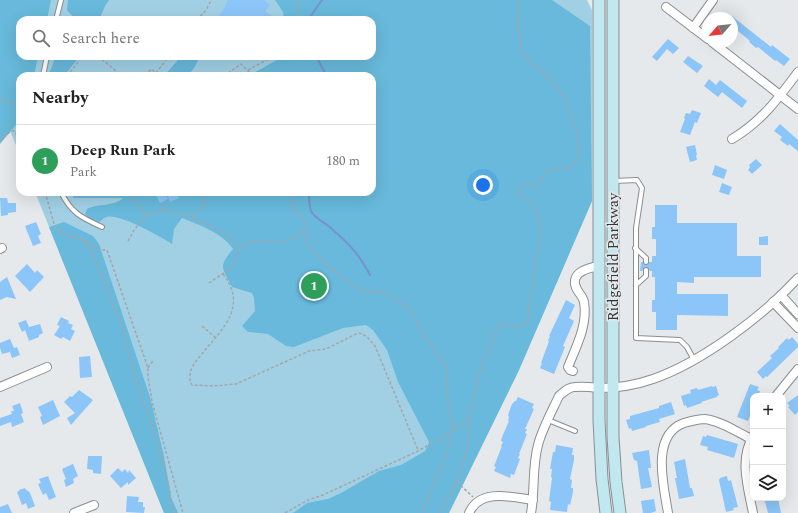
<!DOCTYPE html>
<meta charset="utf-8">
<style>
:root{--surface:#fff;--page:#f2f2f2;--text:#222;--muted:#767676;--line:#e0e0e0;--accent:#9e47b5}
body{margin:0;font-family:Spectral,serif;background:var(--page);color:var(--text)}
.controls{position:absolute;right:12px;bottom:12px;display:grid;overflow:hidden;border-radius:8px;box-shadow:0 4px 16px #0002}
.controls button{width:36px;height:36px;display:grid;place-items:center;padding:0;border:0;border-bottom:1px solid var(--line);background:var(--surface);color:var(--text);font:20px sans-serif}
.compass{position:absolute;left:702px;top:12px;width:36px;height:36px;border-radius:50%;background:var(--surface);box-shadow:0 4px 16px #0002;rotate:242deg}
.you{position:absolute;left:483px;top:185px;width:14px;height:14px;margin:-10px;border:3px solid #fff;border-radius:50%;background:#1a73e8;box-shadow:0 0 0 6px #1a73e833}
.badge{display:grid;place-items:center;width:26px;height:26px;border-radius:50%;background:var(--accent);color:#fff;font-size:13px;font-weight:700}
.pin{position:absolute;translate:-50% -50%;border:2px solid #fff;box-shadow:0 1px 4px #0006}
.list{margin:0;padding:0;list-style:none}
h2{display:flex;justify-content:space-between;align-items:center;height:52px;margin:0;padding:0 16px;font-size:17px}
h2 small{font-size:13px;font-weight:400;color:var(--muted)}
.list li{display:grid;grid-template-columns:26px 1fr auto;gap:12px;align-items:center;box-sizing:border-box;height:72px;padding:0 16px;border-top:1px solid var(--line)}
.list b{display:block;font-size:15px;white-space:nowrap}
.list p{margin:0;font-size:13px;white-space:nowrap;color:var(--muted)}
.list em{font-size:13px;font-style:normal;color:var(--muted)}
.icon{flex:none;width:22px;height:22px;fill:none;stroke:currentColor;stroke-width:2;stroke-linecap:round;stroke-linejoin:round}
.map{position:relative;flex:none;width:798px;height:513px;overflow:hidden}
.search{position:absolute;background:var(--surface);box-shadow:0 4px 16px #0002;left:16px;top:16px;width:360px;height:44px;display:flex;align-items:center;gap:10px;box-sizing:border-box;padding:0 14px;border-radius:12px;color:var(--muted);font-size:15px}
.panel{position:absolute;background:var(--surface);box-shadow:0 4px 16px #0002;left:16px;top:72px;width:360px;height:124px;border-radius:12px}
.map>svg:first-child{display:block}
.green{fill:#a1d0e5;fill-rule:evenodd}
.forest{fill:#68b9db}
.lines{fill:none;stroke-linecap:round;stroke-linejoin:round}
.stream{stroke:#7793cd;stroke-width:2}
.building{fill:#8cc5f8}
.lane-casing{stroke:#8b8e8f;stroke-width:6}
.street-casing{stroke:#8b8e8f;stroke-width:10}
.secondary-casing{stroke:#8b8e8f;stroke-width:13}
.path{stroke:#a4a6a7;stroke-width:1.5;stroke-dasharray:3 2;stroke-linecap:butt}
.lane{stroke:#fff;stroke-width:4}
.street{stroke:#fff;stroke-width:8}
.secondary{stroke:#c1e8ee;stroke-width:11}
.labels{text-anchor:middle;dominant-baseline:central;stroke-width:3;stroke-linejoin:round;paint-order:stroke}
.street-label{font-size:15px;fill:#343535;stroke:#e6e9eb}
</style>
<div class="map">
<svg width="798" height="513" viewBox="0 0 798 513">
<rect width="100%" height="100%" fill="#e6e9eb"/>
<path class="green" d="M0,0H587L592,10V201L519,370L449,513H164L35,192H372V76H20V155L7,123ZM20,20H372V56H20Z"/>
<g class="forest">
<polygon points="0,0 51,0 47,20 20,20 20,56 38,56 34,76 20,76 20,120 0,144"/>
<polygon points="68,0 109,0 105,6 99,20 76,20 67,10"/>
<path d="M275,0H552L590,26L592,201L519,370L449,513H293L307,503L328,499L341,493L379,471L401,465L425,451L429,443L428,440L398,382L387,350L373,330L366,325L343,328L294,347L286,346L268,334L248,332L242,326L255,311L254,298L252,293L232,287C222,267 218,267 233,249C221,232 201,226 182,218L174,229L172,244C161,237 119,213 107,217C105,217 102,220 99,222L89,218L85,214L87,209C98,203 114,207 123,198H74L70,192H372V76H248L284,56H372V20H284L283,12Z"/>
<polygon points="55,56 80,56 64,76 48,76 53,64"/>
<path d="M179,56H200C190,79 187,76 164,76L177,61Z"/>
<polygon points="64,222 93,236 99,244 150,397 164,456 171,497 178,513 164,513 49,227"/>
</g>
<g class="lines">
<g class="stream">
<polyline points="308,20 322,0"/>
<polyline points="316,56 325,73 326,76"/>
<path d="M309,192C309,198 309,206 311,211C315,219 326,223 332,229C349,244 360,255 370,275"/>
</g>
</g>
<g class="building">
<polygon points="228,0 264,0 270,5 265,11 278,20 218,20 219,18 218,18 222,11 223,11"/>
<polygon points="732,16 771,47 772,45 790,59 784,66 776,60 775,61 758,47 756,48 749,42 750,41 732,26"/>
<polygon points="668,39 679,48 673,54 667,49 657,61 652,57"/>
<polygon points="688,56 703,66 697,73 683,62"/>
<polygon points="709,79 716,85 720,80 747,101 742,108 722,92 718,97 704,86"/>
<polygon points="692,110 701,113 697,123 695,122 690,135 680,132 685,119 684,118 686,113 690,114"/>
<polygon points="780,124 798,140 798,151 789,144 788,146 780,140 782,137 774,131"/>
<polygon points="695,145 697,155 696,155 697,160 690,162 686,147"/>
<polygon points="756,159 762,165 752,174 748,170 750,167 749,165"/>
<polygon points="715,165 727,170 724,179 712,175"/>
<polygon points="722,183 732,187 729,195 719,192"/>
<polygon points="161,192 165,192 168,199 160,203 156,195"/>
<polygon points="171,192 176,192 179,198 170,202 167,194"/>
<polygon points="0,198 7,198 8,203 16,203 16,212 8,213 8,215 1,216"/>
<polygon points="655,205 677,205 677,223 737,223 737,256 761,256 761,277 694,277 694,283 677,282 677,294 728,294 728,316 677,315 677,330 656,330 656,312 652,312 652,300 655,300 655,277 652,277 652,271 650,271 647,267 645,267 642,271 640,271 641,262 643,262 645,265 647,265 649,262 652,262 652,256 656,256 656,239 652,239 652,227 655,227"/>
<polygon points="36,222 41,234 38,236 41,243 33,246 25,226"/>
<polygon points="768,236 768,245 759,245 759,237"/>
<polygon points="27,264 35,273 37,270 44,277 30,292 15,276"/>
<polygon points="7,277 16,299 7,297 0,300 0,282"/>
<polygon points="566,300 575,305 569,318 574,321 563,346 565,347 554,374 540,368 542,363 541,363 549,341 548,341 550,336 549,336"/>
<polygon points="61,317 69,321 68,323 73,325 71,329 75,331 70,341 63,337 61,339 54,335 60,326 57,325"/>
<polygon points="26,320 29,327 40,324 43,333 39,335 39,337 29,341 25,330 22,332 18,323"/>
<polygon points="792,337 798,344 798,347 767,377 766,376 763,379 757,372 772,358 770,356 779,348 778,347 787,338 789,340"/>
<polygon points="10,339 14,348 17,347 20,355 12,358 10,352 2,354 0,348 0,343"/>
<polygon points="90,356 92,377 80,378 79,357"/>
<polygon points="750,384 759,387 757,390 760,391 758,396 753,396 753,407 748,421 737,417"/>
<polygon points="712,386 712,387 716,386 719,395 717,396 717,397 701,402 702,403 687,408 686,405 684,406 681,396 691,393 690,390 697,388 698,390"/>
<polygon points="79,390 93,400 71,425 67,418 75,413 64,402 70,396 72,397"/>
<polygon points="798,395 798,412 795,415 788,407 790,406 787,403"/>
<polygon points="518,397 534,404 532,408 534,409 525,429 527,429 525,433 527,434 519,454 520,454 518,458 520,459 514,475 511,474 510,478 494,471 496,467 494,466 502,446 501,446 503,442 501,441 502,437 509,421 508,421 509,417 508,416 509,412 512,404 515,401 516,401"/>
<polygon points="53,400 60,416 43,425 40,417 42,416 38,407"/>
<polygon points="671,402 675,414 659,419 660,422 646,426 646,427 632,431 631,428 629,429 626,420 630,419 630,416 659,408 659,406"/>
<polygon points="20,403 23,413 21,414 24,422 12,427 11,422 0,426 0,418 12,414 11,411 14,411 12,406"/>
<polygon points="707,435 738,444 734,458 707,450 708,447 700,445 703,436 706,437"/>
<polygon points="556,445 573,448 572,455 574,455 574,460 570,479 572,480 571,488 573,488 573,492 570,505 568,504 567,512 550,510 551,502 549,501 552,478 551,477 552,469 550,469 553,452 555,452"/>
<polygon points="649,450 651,468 648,468 652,487 641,489 637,461 634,460 632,453"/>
<polygon points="88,456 102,456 101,474 93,473 93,470 87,469"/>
<polygon points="685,459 690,488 692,488 694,496 679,499 675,478 677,478 674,462"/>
<polygon points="73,464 78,476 73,479 74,483 66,487 64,480 66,479 62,469"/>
<polygon points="118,468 122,472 125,469 128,473 129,470 136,478 128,485 128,482 121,488 110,476"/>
<polygon points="48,476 56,497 49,500 46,493 43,495 38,484 41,483 39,479"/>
<polygon points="727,476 728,481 731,480 738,507 733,508 734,510 726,512 719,480 720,478"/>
<polygon points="25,488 26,490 27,490 30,493 35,506 28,509 26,503 22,505 17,492 19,491 19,490"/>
<polygon points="127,496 139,497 138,502 143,502 143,507 145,507 144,513 126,512"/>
<polygon points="764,498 778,498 781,513 768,513"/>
<polygon points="654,499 656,511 651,513 643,513 641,501"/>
<polygon points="8,504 12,513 0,513 0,507"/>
</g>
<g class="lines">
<defs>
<g id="lane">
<polyline points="56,20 61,0"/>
<polyline points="43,76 47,56"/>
<polyline points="614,181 637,180 642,188 636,228 636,338 680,340 687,347 694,360"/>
<path d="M61,192C71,213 82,218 102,227"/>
<polyline points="635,248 646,258 646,262"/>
<polyline points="636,285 646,276 646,270"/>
<polyline points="548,420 575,431"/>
</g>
<g id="street">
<polyline points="666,7 708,39"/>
<polyline points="693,28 713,0"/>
<polyline points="712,42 798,109"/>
<path d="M732,139C761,122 778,99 798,72"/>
<polyline points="0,249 2,248"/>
<polyline points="781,295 798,314"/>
<polyline points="773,302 798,328"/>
<path d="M573,371L570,370L568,367C576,347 588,325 584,302C583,295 573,289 575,280C577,270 591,268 600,265"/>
<polyline points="0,387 47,367"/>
<polyline points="776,396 798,369"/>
<path d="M753,436C739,460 748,487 753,513"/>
<polyline points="74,513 94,505"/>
<path d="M469,513C480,488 512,497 533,500"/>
<path d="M531,513C535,491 532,467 538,445C542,429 552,411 559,396C564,392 568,387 575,387C582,386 591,387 599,388C617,388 636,385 653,379C702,362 763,316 798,278"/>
<path d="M668,513C664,487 650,435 684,423C691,421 698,419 705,419C721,421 737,432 751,439"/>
</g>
<g id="secondary">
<polyline points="599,0 599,420 602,479 606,513"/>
<polyline points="613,0 613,437 616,482 620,513"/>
</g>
</defs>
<use href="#lane" class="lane-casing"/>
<use href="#street" class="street-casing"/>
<use href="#secondary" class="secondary-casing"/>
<g class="path">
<polyline points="296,0 299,6 296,20"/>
<path d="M191,20C204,15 205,13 211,0"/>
<polyline points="98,56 122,76"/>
<polyline points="248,70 274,56"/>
<polyline points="67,76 83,56"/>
<polyline points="146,76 151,69 156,73 169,56"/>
<polyline points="224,76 241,64 253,76"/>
<polyline points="0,100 20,105"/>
<polyline points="0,140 11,131 14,131 20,140"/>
<path d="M45,192L55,227L62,234L83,240L101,250H107L148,368C147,379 151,391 152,402L183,513"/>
<polyline points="129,192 146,216 162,210 186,215 225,233 239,247"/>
<polyline points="164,210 165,203"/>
<polyline points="192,218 199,211 205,203 201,192"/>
<polyline points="84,241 89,247 96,262 123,328 133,371 154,432 163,462 170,491 171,506 174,513"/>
<polyline points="128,241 134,230 146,216"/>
<path d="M223,274C247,305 225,327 204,351C201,356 195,361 193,366C190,370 190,376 190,381L192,385L213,386L236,384L309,351L326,349L358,333C366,334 370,340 375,346L418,450"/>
<path d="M209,283L234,266L239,247C243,245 247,243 251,242C259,240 267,242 275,242C283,242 307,236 305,225C304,219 299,215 295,210C292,204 291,198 290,192"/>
<polyline points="202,326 216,338"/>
<polyline points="148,368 153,361"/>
<polyline points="457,482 473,497"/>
<polyline points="285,513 308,500 323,495 418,451 448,434 452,431 453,426 448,401 446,365 426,338 409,308 390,295 380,291 370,293 365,292 345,280 309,248 305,230"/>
<polyline points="422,513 447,452 452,431 468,420"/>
<path d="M440,513L453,489L465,458L469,441V413L474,397L479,373L495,334L501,323C515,324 515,333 528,321L529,303L532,296L535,261L539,246L540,235L537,211L531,202L516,192L523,185L535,186L543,179L545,171L550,169L569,168L576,161L579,150L578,135L565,97L546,74L532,65L522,51L519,35L518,14L520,0"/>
</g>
<use href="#lane" class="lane"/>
<use href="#street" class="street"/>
<use href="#secondary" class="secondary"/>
</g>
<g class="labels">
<g class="street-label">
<text transform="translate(613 257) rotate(-90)">Ridgefield Parkway</text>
</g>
</g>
</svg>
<div class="controls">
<button>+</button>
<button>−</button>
<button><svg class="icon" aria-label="layers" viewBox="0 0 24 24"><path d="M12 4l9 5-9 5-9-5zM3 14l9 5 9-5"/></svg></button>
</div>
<svg class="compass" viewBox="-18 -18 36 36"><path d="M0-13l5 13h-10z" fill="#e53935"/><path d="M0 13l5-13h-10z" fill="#767676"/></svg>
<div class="you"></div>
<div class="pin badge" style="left:314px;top:286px;background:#2e9e5b">1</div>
<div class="search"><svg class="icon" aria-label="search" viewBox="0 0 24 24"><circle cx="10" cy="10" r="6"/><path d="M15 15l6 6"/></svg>Search here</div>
<section class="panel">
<h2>Nearby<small></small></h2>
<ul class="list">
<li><span class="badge" style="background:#2e9e5b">1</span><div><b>Deep Run Park</b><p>Park</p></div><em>180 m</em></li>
</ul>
</section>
</div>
